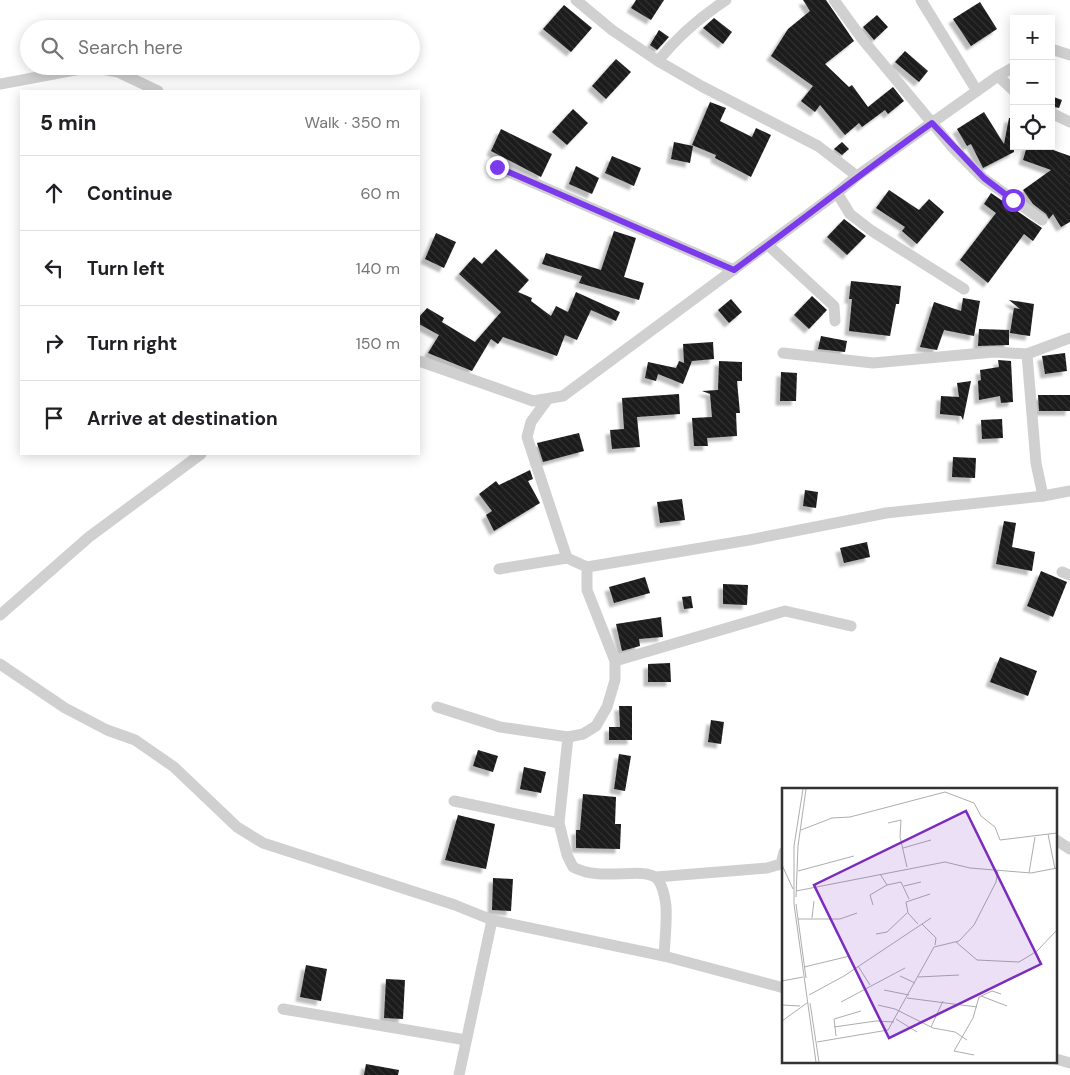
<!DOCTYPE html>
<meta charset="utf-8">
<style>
:root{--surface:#fff;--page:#f6f6f6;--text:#202124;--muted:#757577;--line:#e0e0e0}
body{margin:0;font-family:"DM Sans",sans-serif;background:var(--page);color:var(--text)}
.controls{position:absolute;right:15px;top:15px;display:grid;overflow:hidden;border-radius:0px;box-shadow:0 2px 12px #0003}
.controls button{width:45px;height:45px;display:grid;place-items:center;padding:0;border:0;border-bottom:1px solid var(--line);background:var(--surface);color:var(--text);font:25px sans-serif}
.stop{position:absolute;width:15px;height:15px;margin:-11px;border:4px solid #7c3aed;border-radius:50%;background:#fff}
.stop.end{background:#7c3aed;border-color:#fff;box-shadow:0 1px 5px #0008}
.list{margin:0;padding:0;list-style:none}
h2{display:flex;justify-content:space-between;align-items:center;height:65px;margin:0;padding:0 20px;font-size:21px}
h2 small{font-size:16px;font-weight:400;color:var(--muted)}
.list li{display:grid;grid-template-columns:32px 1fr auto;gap:15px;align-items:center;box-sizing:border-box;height:75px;padding:0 20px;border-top:1px solid var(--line)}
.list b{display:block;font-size:19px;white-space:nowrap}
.list em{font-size:16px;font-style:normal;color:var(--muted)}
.icon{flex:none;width:28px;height:28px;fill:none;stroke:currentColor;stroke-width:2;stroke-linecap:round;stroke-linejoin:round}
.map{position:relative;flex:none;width:1070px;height:1075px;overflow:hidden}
.search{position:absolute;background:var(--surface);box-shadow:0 2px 12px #0003;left:20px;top:20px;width:400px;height:55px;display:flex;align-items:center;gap:12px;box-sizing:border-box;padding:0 18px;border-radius:28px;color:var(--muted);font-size:19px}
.panel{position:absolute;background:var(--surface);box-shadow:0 2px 12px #0003;left:20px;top:90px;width:400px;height:365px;border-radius:0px}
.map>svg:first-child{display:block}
.building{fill:url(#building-back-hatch);filter:url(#shadow)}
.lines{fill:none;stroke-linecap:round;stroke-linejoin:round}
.minor{stroke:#d0d0d0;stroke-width:11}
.route{stroke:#7c3aed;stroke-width:6}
.inset-road{fill:none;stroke:#adadad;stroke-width:1}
.view{fill:#7b2cbf;fill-opacity:0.15;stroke:#7b2cbf;stroke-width:2.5}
.inset-edge{fill:none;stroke:#333;stroke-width:2.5}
</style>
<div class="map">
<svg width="1070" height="1075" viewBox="0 0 1070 1075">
<defs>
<pattern id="building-back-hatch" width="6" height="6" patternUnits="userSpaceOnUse" patternTransform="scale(1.25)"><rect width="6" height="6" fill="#1a1a1a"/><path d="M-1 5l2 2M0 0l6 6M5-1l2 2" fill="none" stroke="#333"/></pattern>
<filter id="shadow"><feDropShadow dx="-4.5" dy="4.5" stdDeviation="1" flood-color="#0004"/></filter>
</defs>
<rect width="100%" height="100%" fill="#fff"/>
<g class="building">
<polygon points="636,0 664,0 651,20 631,8"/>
<polygon points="803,0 826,0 854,41 825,64 849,87 852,85 868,107 893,87 904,101 888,114 885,110 862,127 859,123 845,135 820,105 815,112 801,101 813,86 771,56 788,29 810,11"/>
<polygon points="980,2 997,29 971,46 953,19"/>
<polygon points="564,5 592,28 571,52 543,29"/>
<polygon points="877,15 888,27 874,40 863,27"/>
<polygon points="714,18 732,32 723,44 703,28"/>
<polygon points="659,30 669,37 657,50 650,45"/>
<polygon points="905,51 928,71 919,82 895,62"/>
<polygon points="616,59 631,72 606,99 592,86"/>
<polygon points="1051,96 1062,100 1059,108 1051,106"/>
<polygon points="710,102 726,108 720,121 752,137 756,128 771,135 751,177 715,158 716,155 692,145"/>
<polygon points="573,109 588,123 567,145 552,132"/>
<polygon points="984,112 1004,144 1009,118 1014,118 1014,152 983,168 971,144 967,146 957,129"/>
<polygon points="501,129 552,154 541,177 491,151"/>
<polygon points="674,142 693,146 690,163 671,159"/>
<polygon points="842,142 849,149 842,155 834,149"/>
<polygon points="1027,146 1042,146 1070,156 1070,222 1061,227 1053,214 1049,219 1046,214 1033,204 1023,190 1051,170 1023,160"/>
<polygon points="612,156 641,168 634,186 605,173"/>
<polygon points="576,166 599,178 592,194 569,184"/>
<polygon points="889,190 919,210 929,199 944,212 917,244 902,231 905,227 876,208"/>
<polygon points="991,193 1042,228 1033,241 1024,234 988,283 960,260 996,213 984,204"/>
<polygon points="844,219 866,236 847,255 827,237"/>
<polygon points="614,231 636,238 624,277 644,283 639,300 579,283 582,276 542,264 546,253 601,270"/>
<polygon points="436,233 456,242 444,268 425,259"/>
<polygon points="496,249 529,280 518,292 532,298 531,301 551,316 556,306 568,312 576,292 620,312 616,321 591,310 577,340 565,335 557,356 503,337 498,344 491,339 472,371 428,353 439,335 419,324 419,317 427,308 444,318 442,322 475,342 501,312 459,274 474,257 482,264"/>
<polygon points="851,281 901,286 899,304 896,304 890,336 849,331 852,299 849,299"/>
<polygon points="812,296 827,310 809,329 794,315"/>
<polygon points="963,298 980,301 974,336 944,330 937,350 920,347 934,302 961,311"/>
<polygon points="731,299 742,312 729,323 718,310"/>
<polygon points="1009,300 1034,304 1030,336 1010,333 1014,308 1020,309"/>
<polygon points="979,329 1009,330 1009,345 978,346"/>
<polygon points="821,336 847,341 845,352 818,349"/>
<polygon points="713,342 714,359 692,361 683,384 658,374 656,381 645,378 648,362 676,368 679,361 684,363 683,344"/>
<polygon points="1065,353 1067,371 1045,374 1042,356"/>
<polygon points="998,360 1011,361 1013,402 1001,403 1000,396 979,400 978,381 981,380 980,370 999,367"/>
<polygon points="719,361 742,362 742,381 737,381 740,413 736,413 737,436 707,438 708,446 694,446 692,418 712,417 710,394 702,391 718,390"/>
<polygon points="781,372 797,373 796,401 780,401"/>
<polygon points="971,381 963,420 961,416 940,414 941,396 959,397 957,383"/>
<polygon points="679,394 680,414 637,417 640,447 612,449 610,430 624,429 622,398"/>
<polygon points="1038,395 1070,395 1070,411 1039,411"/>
<polygon points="1002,419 1003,438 982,439 981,420"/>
<polygon points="579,433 584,451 543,462 537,443"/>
<polygon points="953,457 976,458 975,478 952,477"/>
<polygon points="530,470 533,479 528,481 540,503 494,531 486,515 492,511 479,494 496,481 499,485"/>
<polygon points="805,490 818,492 816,508 803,506"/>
<polygon points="682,499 685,520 660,523 657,502"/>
<polygon points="1004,521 1016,523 1012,547 1035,552 1032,571 996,564"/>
<polygon points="867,542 870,557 844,563 840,548"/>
<polygon points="1041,571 1067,582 1053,617 1027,606"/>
<polygon points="645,577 650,593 614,603 609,587"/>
<polygon points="723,584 748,585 747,605 723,604"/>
<polygon points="691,596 693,608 684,609 682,597"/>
<polygon points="661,617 663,637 639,639 640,646 622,651 616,624"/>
<polygon points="1000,657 1037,671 1028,696 990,682"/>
<polygon points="670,663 671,682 648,682 648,664"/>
<polygon points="619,706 632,706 632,740 609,740 609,727 620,727"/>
<polygon points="711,720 724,722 721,744 708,742"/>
<polygon points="478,750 498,756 493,772 473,766"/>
<polygon points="619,754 631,756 625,791 614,789"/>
<polygon points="524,767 546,772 541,793 520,789"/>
<polygon points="583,794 616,797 615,824 621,824 620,849 576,848 576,830 580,830"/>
<polygon points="458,815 495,824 486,869 445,860"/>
<polygon points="493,878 513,879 511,911 492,910"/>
<polygon points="306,965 327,969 321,1001 300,997"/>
<polygon points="386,979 405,980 403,1019 384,1018"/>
<polygon points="366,1064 399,1070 398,1075 364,1075"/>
</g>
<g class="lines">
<g class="minor">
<polyline points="576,0 612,30 658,61 703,87 818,146 857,176"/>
<polyline points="834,0 863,40 953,148 983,178 1042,220"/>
<polyline points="921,0 977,91"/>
<polyline points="1051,49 1070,55"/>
<path d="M658,61C678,36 699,18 726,0"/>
<polyline points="998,76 1014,91"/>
<polyline points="0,84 91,67 118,72 158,91"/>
<polyline points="1051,113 1070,122"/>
<polyline points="497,167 734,270"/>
<polyline points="837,193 850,214 872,231 964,289"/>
<polyline points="768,245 834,306 835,321"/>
<polyline points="783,353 873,363 994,352 1027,354 1070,338"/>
<polyline points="1027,354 1036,463 1043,496"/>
<polyline points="419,361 533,401 563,396 837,193 857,176 998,76 1014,67"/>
<polyline points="547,400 531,422 527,437 567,558"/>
<polyline points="499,569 567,558 587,567 749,540 886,513 1043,496 1070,491"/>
<polyline points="1062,572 1070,575"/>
<polyline points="0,615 89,537 201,454"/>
<polyline points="615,661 785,611 851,626"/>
<polyline points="0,664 65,708 107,730 135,740 174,767 237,827 263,843 455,905 492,920 664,956 784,988"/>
<polyline points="437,707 500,727 568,737 583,734 596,726 607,707 615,680 615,661 587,590 587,567"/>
<path d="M568,737L559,823L567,855L573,867C600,882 640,867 655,877C662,882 665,898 666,906C667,922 665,939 664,956"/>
<polyline points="454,801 559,823"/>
<polyline points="1056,840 1070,849"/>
<polyline points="656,877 767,868 781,864 784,852"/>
<polyline points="283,1009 466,1040"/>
<polyline points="1056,1059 1070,1063"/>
<polyline points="459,1075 492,920"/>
</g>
</g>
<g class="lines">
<path class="route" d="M497,167L734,270C801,221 865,170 932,123L984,178L1013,200"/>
</g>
<g transform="translate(782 788)">
<rect width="275" height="275" fill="#fff"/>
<path class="inset-road" d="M21,1L12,58V116L34,274M106,35L119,32L118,49L125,79M19,42L50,30L68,29L163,4L192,15L199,28L213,39L218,52L275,45M266,46L273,81M121,60L149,52M0,77L11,101M16,83L72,68M247,85L253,49M98,86L105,97L119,94L127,111M122,98L139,94M14,103L163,74L188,80L249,85L275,80M14,109L16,58L24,1M14,116L24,190M91,117L88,107L105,97M30,130L32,113M16,131H58L75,125M136,136L126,125L124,114L148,106M140,136L154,150L153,157M94,146L105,144L125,125M174,154L195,172L237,174L255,163L275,142M76,178L88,197M22,179L68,168M118,188L133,195M136,189L177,187M0,193L21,189M102,202L127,207M27,207L62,188L149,130M199,208L225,218M125,210L195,219M59,214L123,180M28,215L37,274M0,217L18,218M96,217L113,221L151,240L173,244L185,252M114,231L135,244M0,233L25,215M52,239L94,233L112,234M149,239L161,213M54,248L52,231L79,223M35,254L106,242L152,159L177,153L192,137L214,94L216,82M192,267L172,263L191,230L197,209L210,203L219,206"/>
<path class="view" d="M184,23L259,176L107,250L32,97Z"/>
<rect width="275" height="275" class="inset-edge"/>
</g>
</svg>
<div class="controls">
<button>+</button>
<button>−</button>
<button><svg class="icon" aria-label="locate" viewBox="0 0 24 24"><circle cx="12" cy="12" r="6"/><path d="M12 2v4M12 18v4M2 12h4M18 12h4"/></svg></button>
</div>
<div class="stop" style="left:1013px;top:200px"></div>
<div class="stop end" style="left:497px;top:167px"></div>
<div class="search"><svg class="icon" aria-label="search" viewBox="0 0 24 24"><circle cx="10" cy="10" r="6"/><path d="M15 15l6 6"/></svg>Search here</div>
<section class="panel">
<h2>5 min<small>Walk · 350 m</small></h2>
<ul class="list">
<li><svg class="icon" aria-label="ahead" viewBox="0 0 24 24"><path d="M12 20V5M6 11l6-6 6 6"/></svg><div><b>Continue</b></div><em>60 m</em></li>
<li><svg class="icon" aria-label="left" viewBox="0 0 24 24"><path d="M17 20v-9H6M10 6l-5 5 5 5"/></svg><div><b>Turn left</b></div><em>140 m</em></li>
<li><svg class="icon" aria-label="right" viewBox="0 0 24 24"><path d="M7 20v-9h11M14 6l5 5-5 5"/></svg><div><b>Turn right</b></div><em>150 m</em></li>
<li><svg class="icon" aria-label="arrive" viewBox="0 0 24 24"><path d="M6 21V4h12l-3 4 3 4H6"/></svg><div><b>Arrive at destination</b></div></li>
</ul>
</section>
</div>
